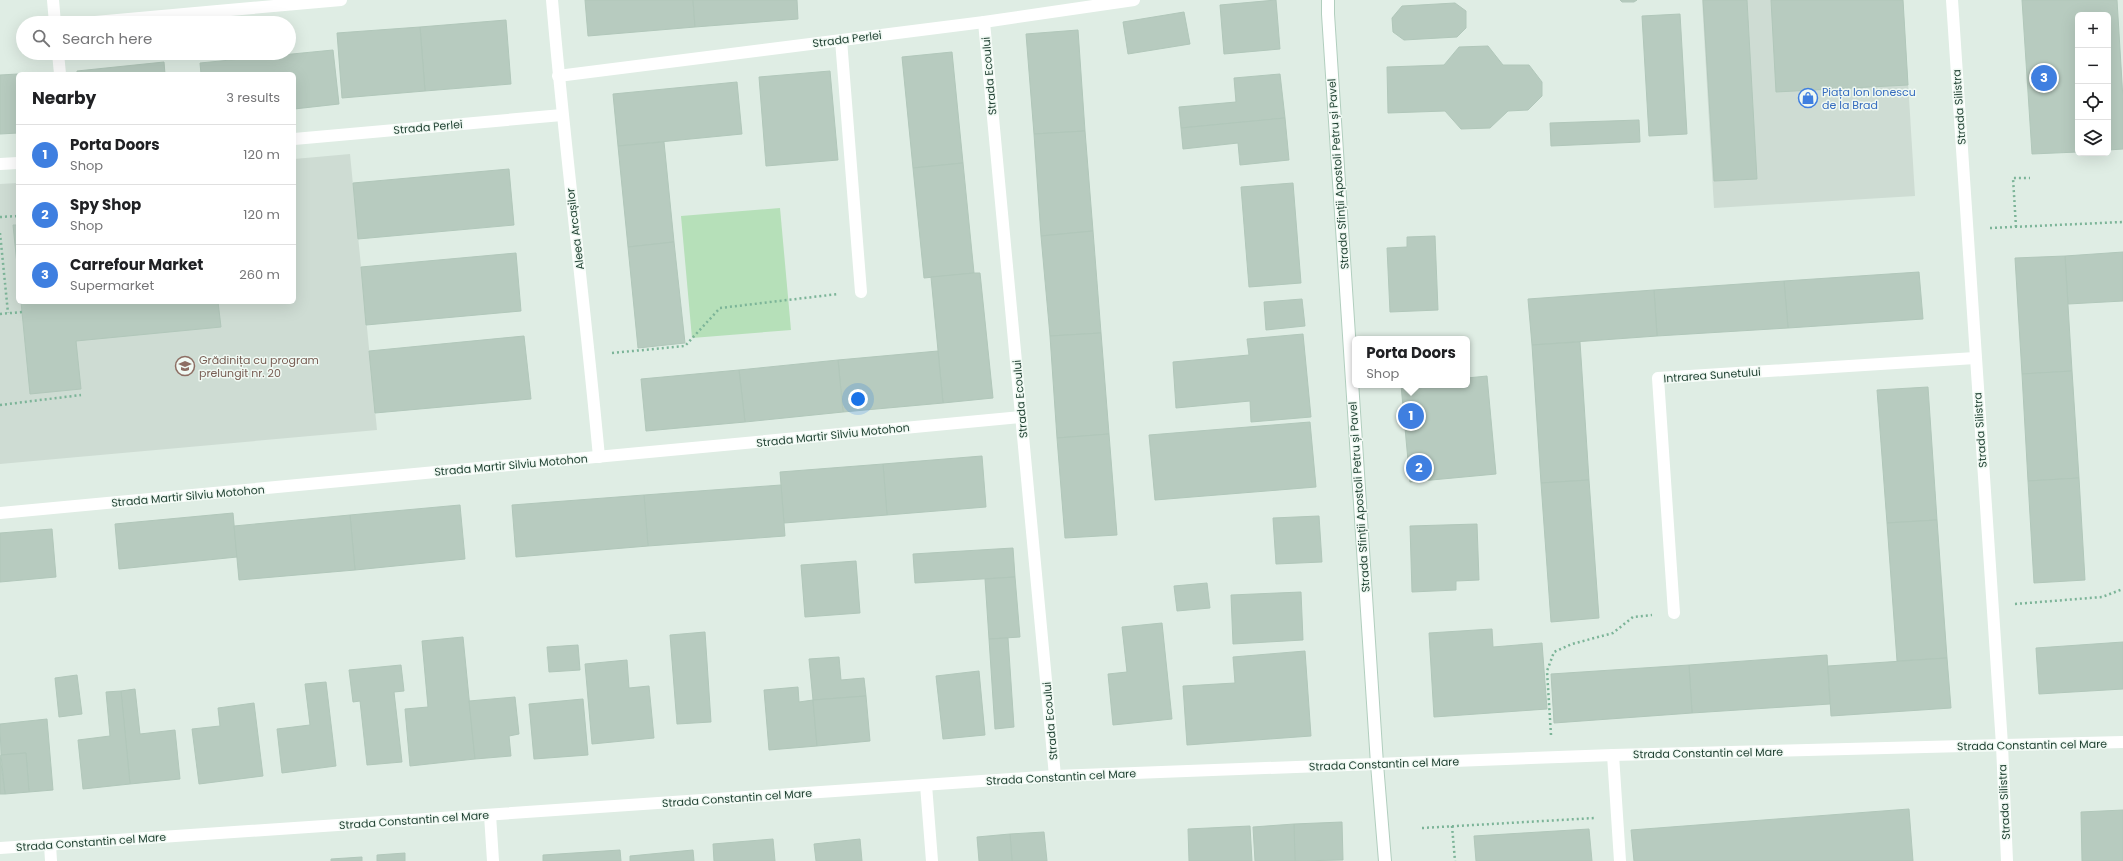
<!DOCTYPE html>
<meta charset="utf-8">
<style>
:root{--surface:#fff;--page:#f6f6f6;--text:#202124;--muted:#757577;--line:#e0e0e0;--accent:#2563eb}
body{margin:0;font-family:Poppins,sans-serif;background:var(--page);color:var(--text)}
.controls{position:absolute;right:12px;top:12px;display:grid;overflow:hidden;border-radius:6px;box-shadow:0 4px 16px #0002}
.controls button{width:36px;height:36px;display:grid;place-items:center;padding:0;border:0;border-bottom:1px solid var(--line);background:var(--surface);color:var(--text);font:20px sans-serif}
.you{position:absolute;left:858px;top:399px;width:14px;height:14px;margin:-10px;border:3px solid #fff;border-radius:50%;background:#1a73e8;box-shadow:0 0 0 6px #1a73e833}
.badge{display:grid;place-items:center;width:26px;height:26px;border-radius:50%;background:var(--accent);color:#fff;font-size:13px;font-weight:700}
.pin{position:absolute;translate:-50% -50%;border:2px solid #fff;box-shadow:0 1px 4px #0006}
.popup{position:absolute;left:1352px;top:336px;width:118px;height:52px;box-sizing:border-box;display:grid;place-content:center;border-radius:6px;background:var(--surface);filter:drop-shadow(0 1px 3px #0005);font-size:13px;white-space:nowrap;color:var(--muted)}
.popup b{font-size:15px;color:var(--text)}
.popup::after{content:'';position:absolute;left:50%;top:100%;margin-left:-8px;border:8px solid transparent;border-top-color:var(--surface)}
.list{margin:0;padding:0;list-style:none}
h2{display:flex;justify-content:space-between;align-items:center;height:52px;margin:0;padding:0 16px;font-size:17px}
h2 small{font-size:13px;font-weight:400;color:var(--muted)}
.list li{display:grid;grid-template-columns:26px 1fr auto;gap:12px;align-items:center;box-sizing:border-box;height:60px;padding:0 16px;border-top:1px solid var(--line)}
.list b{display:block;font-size:15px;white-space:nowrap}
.list p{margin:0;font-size:13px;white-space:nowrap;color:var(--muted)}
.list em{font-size:13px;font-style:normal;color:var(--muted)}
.icon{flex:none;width:22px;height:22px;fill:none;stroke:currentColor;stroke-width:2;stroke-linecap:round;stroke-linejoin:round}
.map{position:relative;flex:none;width:2123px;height:861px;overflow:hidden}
.search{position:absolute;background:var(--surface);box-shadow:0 4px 16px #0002;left:16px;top:16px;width:280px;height:44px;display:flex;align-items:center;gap:10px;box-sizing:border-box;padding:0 14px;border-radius:22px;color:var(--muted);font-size:15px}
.panel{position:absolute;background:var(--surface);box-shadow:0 4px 16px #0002;left:16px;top:72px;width:280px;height:232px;border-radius:6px}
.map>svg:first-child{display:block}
.built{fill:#cedcd3}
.green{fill:#b6e0b9}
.building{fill:#b7cbbf;stroke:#b1c7ba}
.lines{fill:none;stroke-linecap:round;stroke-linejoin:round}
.secondary-casing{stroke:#b1cebe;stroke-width:14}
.path{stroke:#7cb498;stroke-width:2.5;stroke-dasharray:2 3;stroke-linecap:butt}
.lane{stroke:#fff;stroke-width:12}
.street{stroke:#fff;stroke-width:12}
.secondary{stroke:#fff;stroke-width:12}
.labels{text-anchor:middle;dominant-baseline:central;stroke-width:3;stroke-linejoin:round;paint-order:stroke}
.street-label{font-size:11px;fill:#1e3f30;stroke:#f0f9f3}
.shop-label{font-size:11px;fill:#366cbe;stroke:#f0f9f3;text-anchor:start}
.education-label{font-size:11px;fill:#785e54;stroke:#f0f9f3;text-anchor:start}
</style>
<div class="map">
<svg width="2123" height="861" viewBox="0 0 2123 861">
<rect width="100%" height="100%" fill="#dfede4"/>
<g class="built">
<polygon points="1702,0 1903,0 1915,196 1714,208"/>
<polygon points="350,154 377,430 0,464 0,184 18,183 18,302 294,302 294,159"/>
</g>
<polygon class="green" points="780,208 791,330 692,338 681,216"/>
<g class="building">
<polygon points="585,0 693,0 695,27 588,36"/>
<polygon points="693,0 797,0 798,19 695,27"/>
<polygon points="1276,0 1280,49 1224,54 1220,5"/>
<polygon points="1620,0 1637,0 1634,2 1622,2"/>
<polygon points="1703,0 1747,0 1757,179 1714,181"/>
<polygon points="1771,0 1903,0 1908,85 1776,92"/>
<polygon points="2022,0 2117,0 2123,99 2123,149 2108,150 2108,15 2078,15 2078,152 2032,154"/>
<polygon points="1455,3 1466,11 1466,28 1457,37 1404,40 1393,32 1392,18 1402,6"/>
<polygon points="1184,12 1190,44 1128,54 1123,22"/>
<polygon points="1680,14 1687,134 1649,136 1642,16"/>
<polygon points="506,20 511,84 425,91 420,27"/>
<polygon points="420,27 425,91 342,98 337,33"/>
<polygon points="1078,30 1085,131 1034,134 1026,34"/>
<polygon points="1488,46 1503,65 1529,65 1542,82 1542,96 1528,110 1508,111 1490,128 1461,129 1445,111 1388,113 1387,67 1444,65 1459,47"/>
<polygon points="333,50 339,104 294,109 294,74 201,74 200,63"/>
<polygon points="952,52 963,163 913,168 902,57"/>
<polygon points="164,62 165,74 77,74 77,71"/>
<polygon points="830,71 838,160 766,166 759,77"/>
<polygon points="43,73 44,74 20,74"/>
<polygon points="18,74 18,133 0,134 0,75"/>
<polygon points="1280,74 1285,118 1181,128 1179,107 1236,102 1234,78"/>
<polygon points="737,82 742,134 618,146 613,94"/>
<polygon points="1285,118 1289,160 1240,165 1238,143 1183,149 1181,128"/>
<polygon points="1639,120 1640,142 1551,146 1550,123"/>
<polygon points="1085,131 1093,231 1041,236 1034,134"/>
<polygon points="664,142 674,242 628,247 618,146"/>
<polygon points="963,163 974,273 924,278 913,168"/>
<polygon points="509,169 514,225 358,239 353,183"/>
<polygon points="1293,183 1301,283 1249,287 1241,187"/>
<polygon points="13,225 18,225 18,274"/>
<polygon points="1093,231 1101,333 1050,336 1041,236"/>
<polygon points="1435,236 1438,310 1390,312 1387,248 1407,247 1407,237"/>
<polygon points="674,242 685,343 638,348 628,247"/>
<polygon points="2123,252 2123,301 2068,304 2065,256"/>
<polygon points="516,253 521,311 366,325 361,267"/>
<polygon points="2065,256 2072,371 2022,374 2015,258"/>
<polygon points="1919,272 1923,319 1788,328 1784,281"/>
<polygon points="974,273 980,273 993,398 943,403 931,277"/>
<polygon points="1784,281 1788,328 1657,336 1654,290"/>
<polygon points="1654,290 1657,336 1532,345 1528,299"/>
<polygon points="1302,299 1305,326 1266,330 1264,302"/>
<polygon points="21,302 218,302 221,327 76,341 81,389 30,394"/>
<polygon points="1101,333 1109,434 1057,438 1050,336"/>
<polygon points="1303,334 1311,417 1251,422 1250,401 1176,408 1173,362 1249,355 1247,339"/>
<polygon points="524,336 531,399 375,413 369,351"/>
<polygon points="1580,342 1589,480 1541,483 1532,345"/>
<polygon points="938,351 943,403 843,412 838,360"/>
<polygon points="838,360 843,412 745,422 739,370"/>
<polygon points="739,370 745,422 646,431 641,379"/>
<polygon points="2072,371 2079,478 2028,481 2022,374"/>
<polygon points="1487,376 1496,474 1410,482 1401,385 1467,385 1467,378"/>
<polygon points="1928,387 1937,520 1887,523 1877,390"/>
<polygon points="1310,422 1316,487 1155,500 1149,435"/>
<polygon points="1109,434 1117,535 1065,538 1057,438"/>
<polygon points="982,456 986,507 887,515 883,464"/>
<polygon points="883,464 887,515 784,523 780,472"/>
<polygon points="2079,478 2085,580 2034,583 2028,481"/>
<polygon points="1589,480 1599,618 1551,622 1541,483"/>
<polygon points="781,485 785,536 648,546 644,495"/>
<polygon points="644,495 648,546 516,557 512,505"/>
<polygon points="460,505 465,559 355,570 350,515"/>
<polygon points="233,513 237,557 119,569 115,524"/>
<polygon points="350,515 355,570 239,580 234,526"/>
<polygon points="1319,516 1322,562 1276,564 1273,518"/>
<polygon points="1937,520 1947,658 1897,661 1887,523"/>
<polygon points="1477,524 1479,580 1456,581 1456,590 1412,592 1410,526"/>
<polygon points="52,529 56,577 0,582 0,533"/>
<polygon points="1013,548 1015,577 915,583 913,554"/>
<polygon points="856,561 860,613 805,617 801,565"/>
<polygon points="1015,577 1020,637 989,639 985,579"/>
<polygon points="1207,583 1210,608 1177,611 1174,586"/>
<polygon points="1301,592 1303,640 1233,644 1231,595"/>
<polygon points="1162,623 1172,719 1113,725 1108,674 1127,672 1122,627"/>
<polygon points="1492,629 1493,647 1542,643 1547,709 1434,717 1429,633"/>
<polygon points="705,632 711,722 677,724 670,635"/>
<polygon points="463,637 475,759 410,766 405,709 428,707 422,641"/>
<polygon points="1008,638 1014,727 995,729 989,639"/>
<polygon points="2123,642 2123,689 2039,694 2036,648"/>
<polygon points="578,645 580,670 549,672 547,647"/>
<polygon points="1305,651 1311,736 1187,745 1183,686 1235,683 1233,657"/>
<polygon points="1827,655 1830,704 1692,713 1689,665"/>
<polygon points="839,657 841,680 864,678 866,696 813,700 809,659"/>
<polygon points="1947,658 1951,708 1831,716 1828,666"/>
<polygon points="627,660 629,688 649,686 654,738 592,744 585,664"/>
<polygon points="401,665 404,691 394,692 402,762 367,765 360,701 353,702 349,670"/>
<polygon points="1689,665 1692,713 1554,723 1551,674"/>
<polygon points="979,671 985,735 943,739 936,676"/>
<polygon points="77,675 82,714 59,717 55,678"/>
<polygon points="326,682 336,766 282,773 277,729 310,725 305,684"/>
<polygon points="798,687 799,702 813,700 817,746 769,750 764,690"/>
<polygon points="135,689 140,734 175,730 180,779 130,784 121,691"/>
<polygon points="121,691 130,784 83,789 78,740 110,736 106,692"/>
<polygon points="866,696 870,741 817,746 813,700"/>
<polygon points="515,697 519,734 509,736 511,756 475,759 469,701"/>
<polygon points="583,699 588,755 534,759 529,704"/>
<polygon points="254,703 263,776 199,784 192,729 220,726 218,708"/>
<polygon points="47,719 53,790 29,792 26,753 1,755 0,724"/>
<polygon points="26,753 29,792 5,794 1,755"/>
<polygon points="0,755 5,794 0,794"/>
<polygon points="1909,809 1913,861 1634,861 1631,830"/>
<polygon points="2123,810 2123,861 2082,861 2081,812"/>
<polygon points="1342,822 1343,860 1295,861 1294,824"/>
<polygon points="1294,824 1295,861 1255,861 1253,827"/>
<polygon points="1250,826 1252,861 1189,861 1188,829"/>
<polygon points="1589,829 1592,861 1476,861 1474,836"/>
<polygon points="1044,832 1047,861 1012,861 1010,834"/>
<polygon points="1010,834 1012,861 979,861 977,837"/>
<polygon points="773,839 775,861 714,861 713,844"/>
<polygon points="860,839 862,861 816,861 814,844"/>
<polygon points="620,850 621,861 543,861 543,855"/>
<polygon points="693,850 694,861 630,861 630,856"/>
<polygon points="405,853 405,861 377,861 377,855"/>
<polygon points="362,857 362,861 331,861 331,859"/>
</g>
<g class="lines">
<defs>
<polyline id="secondary" points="1328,0 1328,14 1377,764 1385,861"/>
</defs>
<use href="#secondary" class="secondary-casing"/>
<g class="path">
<polyline points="0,217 18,216"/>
<polyline points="2016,227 2013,178 2030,178"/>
<polyline points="1990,228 2123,222"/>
<polyline points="0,233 8,313"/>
<polyline points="0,314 22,312"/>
<polyline points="612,353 685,346 720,308 838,294"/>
<polyline points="0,405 81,395"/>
<polyline points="2015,604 2102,597 2123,589"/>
<polyline points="1551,735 1547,671 1554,652 1572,644 1613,633 1633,617 1652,615"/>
<polyline points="1452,826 1455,861"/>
<polyline points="1422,828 1595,818"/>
</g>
<g class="lane">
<polyline points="53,0 55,23"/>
<polyline points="84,23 341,0"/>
<polyline points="841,40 861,292"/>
<polyline points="58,53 60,74"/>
<polyline points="1674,613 1658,378 1975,358"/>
<polyline points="1613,755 1620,861"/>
</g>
<g class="street">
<path d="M552,0C565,153 585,305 599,457"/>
<polyline points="1952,0 2002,745 2007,861"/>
<polyline points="984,22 1055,776"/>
<polyline points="558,76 984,22 1134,0"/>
<polyline points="294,139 562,115"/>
<polyline points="0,164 18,163"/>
<polyline points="0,513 1021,417"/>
<polyline points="926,785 932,861"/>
<polyline points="490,815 493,861"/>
<polyline points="50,845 51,861"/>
<polyline points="0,848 1055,776 1613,755 2123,742"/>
</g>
<use href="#secondary" class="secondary"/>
</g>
<defs>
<symbol id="shop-ring" viewBox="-11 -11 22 22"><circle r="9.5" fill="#f0f9f3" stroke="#3f7fe0" stroke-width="1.5"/><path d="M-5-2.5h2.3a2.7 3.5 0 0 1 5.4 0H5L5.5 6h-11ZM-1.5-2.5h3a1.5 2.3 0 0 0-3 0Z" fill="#3f7fe0"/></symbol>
<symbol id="school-ring" viewBox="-11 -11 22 22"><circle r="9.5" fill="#f0f9f3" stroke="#8d6e63" stroke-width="1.5"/><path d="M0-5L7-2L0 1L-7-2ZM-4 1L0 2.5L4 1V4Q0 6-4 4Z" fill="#8d6e63"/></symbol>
</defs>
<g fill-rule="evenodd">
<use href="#shop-ring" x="1797" y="87" width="22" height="22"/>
<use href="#school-ring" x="174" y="355" width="22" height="22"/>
</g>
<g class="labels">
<g class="street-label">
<text transform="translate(847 39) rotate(-7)">Strada Perlei</text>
<text transform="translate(989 76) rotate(-95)">Strada Ecoului</text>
<text transform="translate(1959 107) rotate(-94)">Strada Silistra</text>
<text transform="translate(428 127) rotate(-5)">Strada Perlei</text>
<text transform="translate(1338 174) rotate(-94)">Strada Sfinții Apostoli Petru și Pavel</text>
<text transform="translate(575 229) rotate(-97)">Aleea Arcașilor</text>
<text transform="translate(1712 375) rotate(-4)">Intrarea Sunetului</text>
<text transform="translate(1020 399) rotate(-95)">Strada Ecoului</text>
<text transform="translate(1980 430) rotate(-94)">Strada Silistra</text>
<text transform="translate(833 435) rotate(-6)">Strada Martir Silviu Motohon</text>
<text transform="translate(511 465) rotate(-5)">Strada Martir Silviu Motohon</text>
<text transform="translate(188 496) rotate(-5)">Strada Martir Silviu Motohon</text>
<text transform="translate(1359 497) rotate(-94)">Strada Sfinții Apostoli Petru și Pavel</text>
<text transform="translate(1050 721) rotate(-95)">Strada Ecoului</text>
<text transform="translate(2032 745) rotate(-1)">Strada Constantin cel Mare</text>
<text transform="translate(1708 753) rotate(-1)">Strada Constantin cel Mare</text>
<text transform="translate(1384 764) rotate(-2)">Strada Constantin cel Mare</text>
<text transform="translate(1061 777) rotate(-3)">Strada Constantin cel Mare</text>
<text transform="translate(737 798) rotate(-4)">Strada Constantin cel Mare</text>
<text transform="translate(2004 802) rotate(-93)">Strada Silistra</text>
<text transform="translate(414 820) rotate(-4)">Strada Constantin cel Mare</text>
<text transform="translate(91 842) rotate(-4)">Strada Constantin cel Mare</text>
</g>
<g class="shop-label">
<text x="1822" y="92">Piața Ion Ionescu<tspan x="1822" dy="13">de la Brad</tspan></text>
</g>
<g class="education-label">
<text x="199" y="360">Grădinița cu program<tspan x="199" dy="13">prelungit nr. 20</tspan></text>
</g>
</g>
</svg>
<div class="controls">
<button>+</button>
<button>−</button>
<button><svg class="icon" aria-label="locate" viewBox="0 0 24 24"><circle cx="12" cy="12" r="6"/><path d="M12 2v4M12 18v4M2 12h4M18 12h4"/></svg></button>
<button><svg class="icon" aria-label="layers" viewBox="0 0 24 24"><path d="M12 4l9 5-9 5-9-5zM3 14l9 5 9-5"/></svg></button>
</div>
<div class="you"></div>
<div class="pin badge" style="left:1411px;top:416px;background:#3f7fe0">1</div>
<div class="popup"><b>Porta Doors</b>Shop</div>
<div class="pin badge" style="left:1419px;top:468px;background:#3f7fe0">2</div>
<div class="pin badge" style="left:2044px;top:78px;background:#3f7fe0">3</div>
<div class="search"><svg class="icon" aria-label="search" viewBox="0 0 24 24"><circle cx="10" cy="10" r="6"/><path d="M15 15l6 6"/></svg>Search here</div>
<section class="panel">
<h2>Nearby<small>3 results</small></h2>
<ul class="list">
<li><span class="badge" style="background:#3f7fe0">1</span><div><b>Porta Doors</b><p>Shop</p></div><em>120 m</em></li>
<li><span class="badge" style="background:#3f7fe0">2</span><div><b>Spy Shop</b><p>Shop</p></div><em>120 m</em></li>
<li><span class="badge" style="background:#3f7fe0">3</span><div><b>Carrefour Market</b><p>Supermarket</p></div><em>260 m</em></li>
</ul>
</section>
</div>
